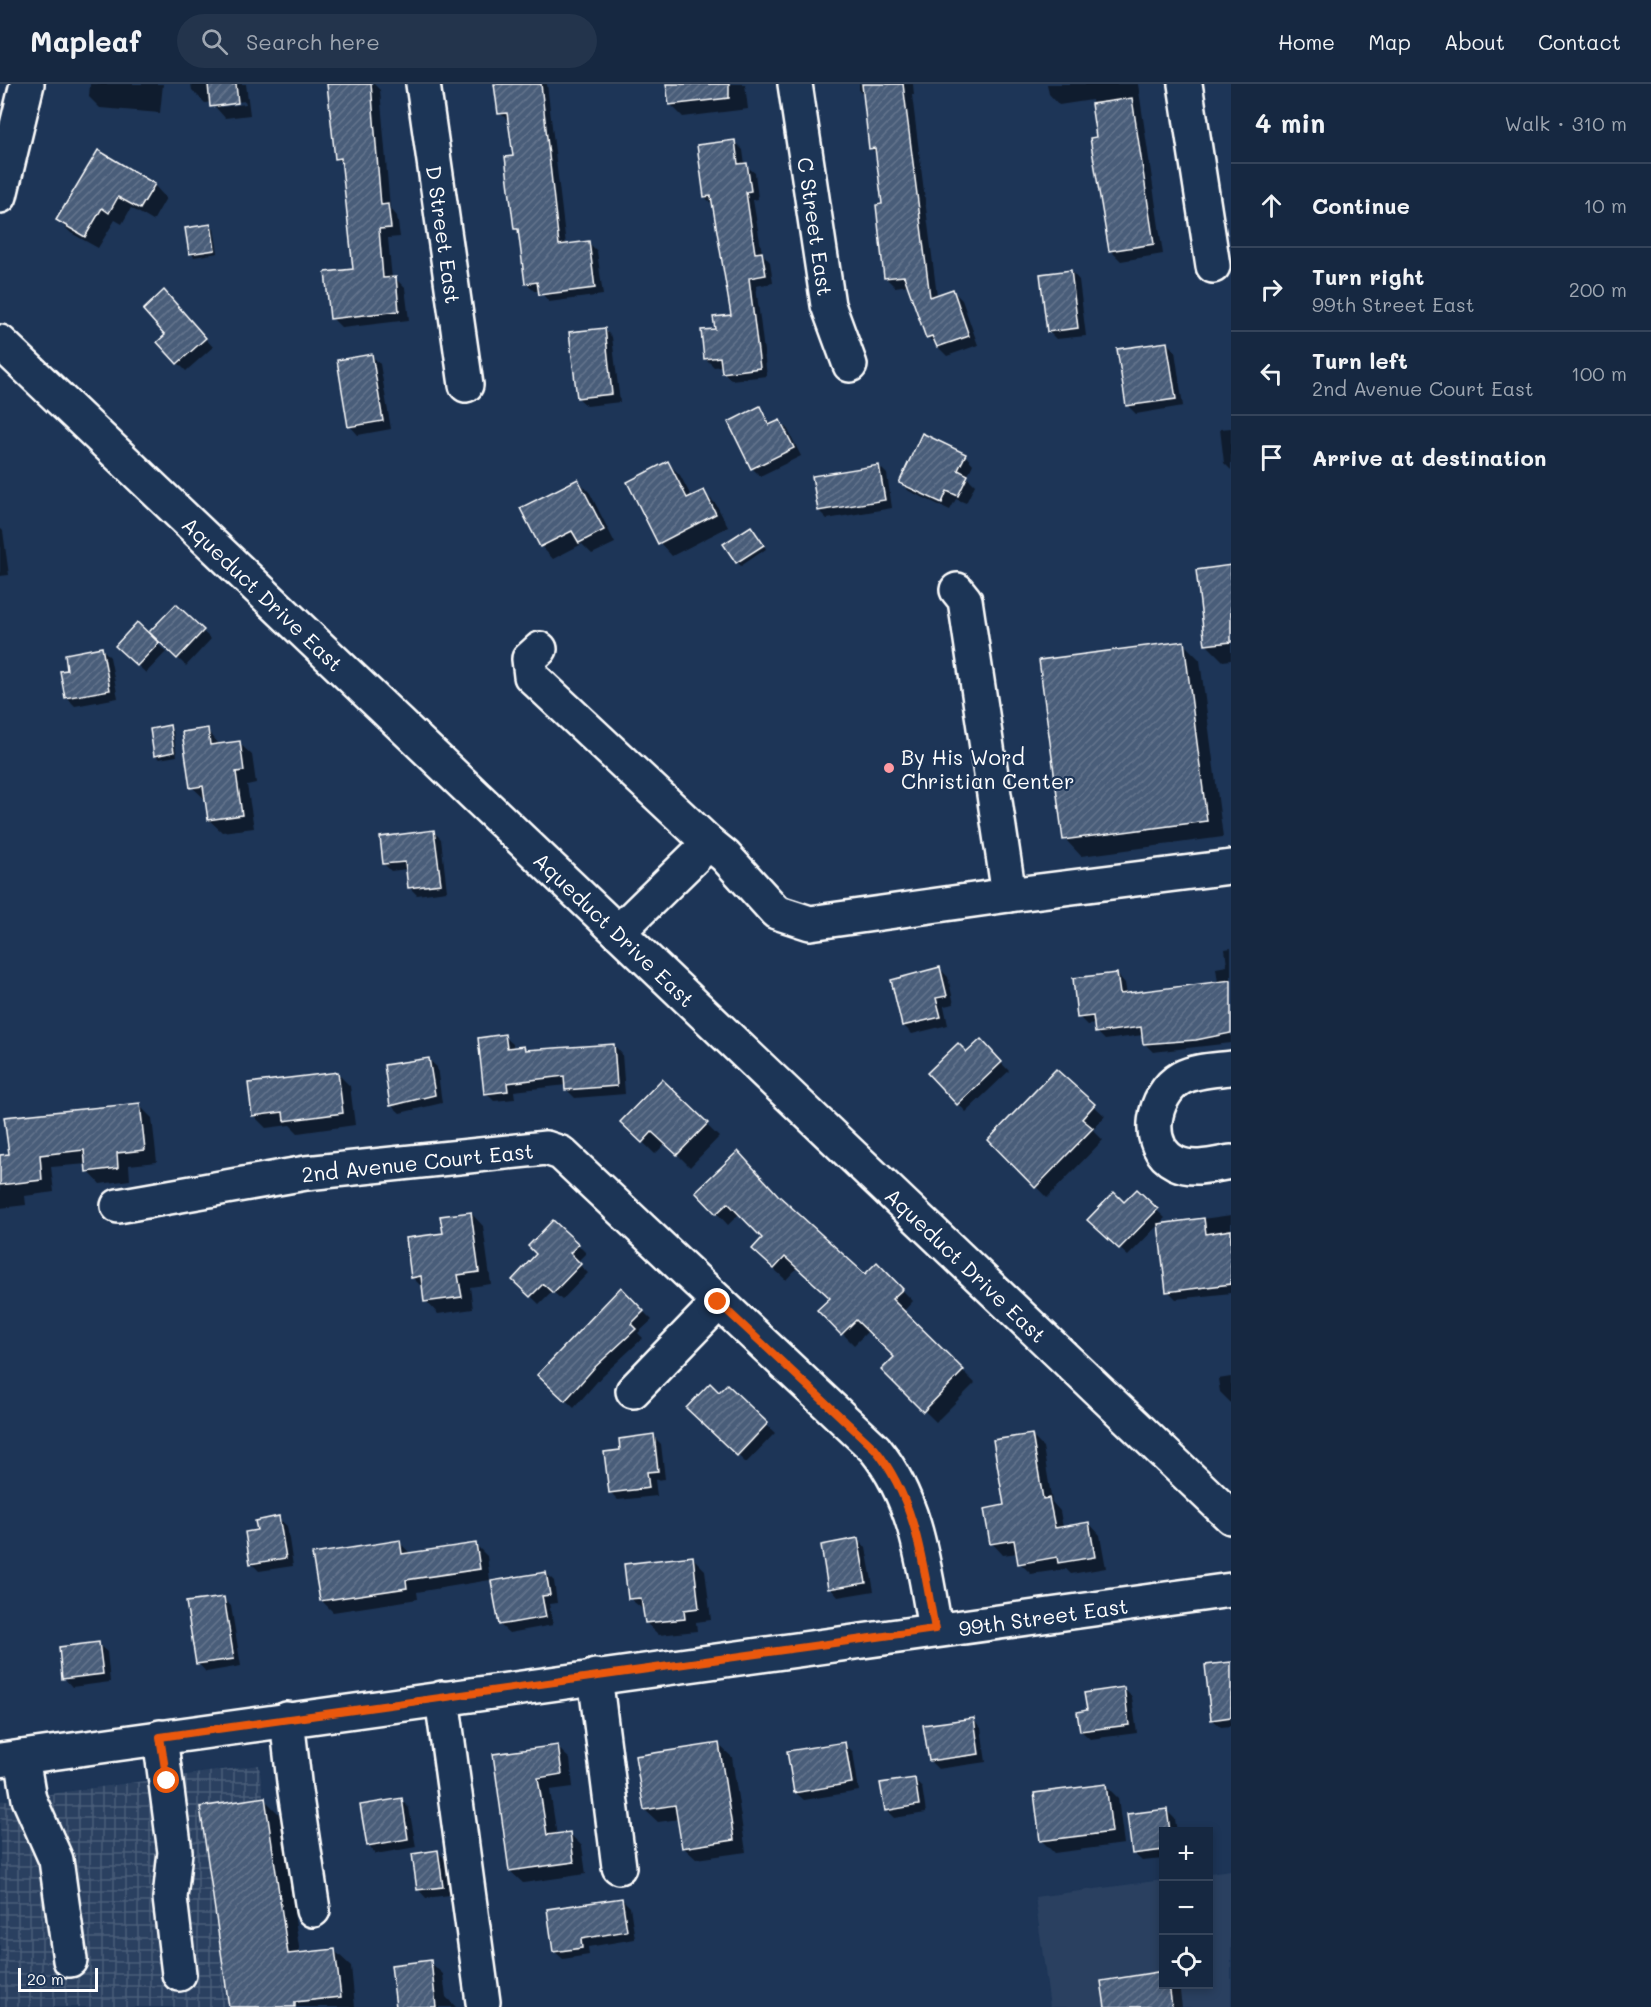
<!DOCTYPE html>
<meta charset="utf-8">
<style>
:root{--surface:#162841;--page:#23344c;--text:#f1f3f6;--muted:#9ea6b1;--line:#35445a}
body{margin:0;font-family:Mali,sans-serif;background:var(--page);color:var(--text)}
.controls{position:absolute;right:18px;bottom:18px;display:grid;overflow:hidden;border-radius:0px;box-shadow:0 3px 9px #0003}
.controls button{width:54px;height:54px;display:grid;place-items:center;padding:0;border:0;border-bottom:2px solid var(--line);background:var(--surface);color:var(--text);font:30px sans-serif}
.scale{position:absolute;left:18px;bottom:15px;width:80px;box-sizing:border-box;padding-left:6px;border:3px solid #fff;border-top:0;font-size:16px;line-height:21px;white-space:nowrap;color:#fff;-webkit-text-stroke:4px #1d3557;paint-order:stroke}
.stop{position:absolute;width:18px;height:18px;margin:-14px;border:4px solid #ea580c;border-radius:50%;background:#fff}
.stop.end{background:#ea580c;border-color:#fff;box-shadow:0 2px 6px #0008}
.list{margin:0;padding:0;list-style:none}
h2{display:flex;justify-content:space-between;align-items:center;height:78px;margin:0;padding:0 24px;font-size:26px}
h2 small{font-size:20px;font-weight:400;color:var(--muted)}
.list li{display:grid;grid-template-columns:39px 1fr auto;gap:18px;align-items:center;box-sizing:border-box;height:84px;padding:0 24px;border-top:2px solid var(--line)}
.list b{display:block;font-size:22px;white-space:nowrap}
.list p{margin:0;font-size:20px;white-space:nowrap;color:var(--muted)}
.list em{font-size:20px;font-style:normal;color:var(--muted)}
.icon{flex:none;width:33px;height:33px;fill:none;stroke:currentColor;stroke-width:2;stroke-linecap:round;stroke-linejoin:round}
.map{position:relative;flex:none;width:1231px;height:1923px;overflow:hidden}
header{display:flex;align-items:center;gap:36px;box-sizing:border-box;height:84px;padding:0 30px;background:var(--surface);border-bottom:2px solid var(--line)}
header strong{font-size:28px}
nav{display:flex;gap:33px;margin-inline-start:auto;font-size:21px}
.search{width:420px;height:54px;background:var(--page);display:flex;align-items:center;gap:15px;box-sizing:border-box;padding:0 21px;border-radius:33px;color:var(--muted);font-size:22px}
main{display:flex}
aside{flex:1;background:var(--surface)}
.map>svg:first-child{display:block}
.built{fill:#2a4161}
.industrial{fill:url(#industrial-grid)}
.shadow{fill:#0007;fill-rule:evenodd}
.building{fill:url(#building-hatch);stroke:#fff;stroke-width:1.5}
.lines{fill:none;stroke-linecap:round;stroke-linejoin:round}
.minor-casing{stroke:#fff;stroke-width:38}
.minor{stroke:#1d3557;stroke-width:33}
.route{stroke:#ea580c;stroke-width:8}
.poi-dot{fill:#ff9aa2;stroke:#1d3557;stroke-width:2}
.labels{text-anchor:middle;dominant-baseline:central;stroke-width:4.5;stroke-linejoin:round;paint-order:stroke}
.street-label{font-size:21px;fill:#fff;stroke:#1d3557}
.poi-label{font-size:21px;fill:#fff;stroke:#1d3557;text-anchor:start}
</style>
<header>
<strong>Mapleaf</strong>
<div class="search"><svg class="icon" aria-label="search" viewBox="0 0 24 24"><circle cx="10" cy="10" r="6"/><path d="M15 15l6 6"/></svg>Search here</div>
<nav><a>Home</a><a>Map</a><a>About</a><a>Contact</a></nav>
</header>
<main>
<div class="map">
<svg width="1231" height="1923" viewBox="0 0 1231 1923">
<defs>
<pattern id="industrial-grid" width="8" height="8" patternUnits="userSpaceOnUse" patternTransform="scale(1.5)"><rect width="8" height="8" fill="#2a4161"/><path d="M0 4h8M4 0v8" fill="none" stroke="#4a5e79"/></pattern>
<pattern id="building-hatch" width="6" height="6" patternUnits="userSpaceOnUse" patternTransform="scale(1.5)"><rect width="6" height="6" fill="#4a5d79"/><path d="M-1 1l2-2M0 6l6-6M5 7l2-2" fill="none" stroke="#65758d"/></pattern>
</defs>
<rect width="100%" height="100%" fill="#1d3557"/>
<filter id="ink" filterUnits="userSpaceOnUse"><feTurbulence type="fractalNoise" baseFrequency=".0167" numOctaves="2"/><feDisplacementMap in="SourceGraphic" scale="12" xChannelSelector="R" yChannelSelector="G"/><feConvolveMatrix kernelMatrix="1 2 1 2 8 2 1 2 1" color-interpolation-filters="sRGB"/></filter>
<g filter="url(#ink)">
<polygon class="built" points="1231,1786 1231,1923 1050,1923 1035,1813 1163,1796 1164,1900 1208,1900 1209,1789"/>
<polygon class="industrial" points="259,1681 292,1923 0,1923 0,1717"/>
<g class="shadow">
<polygon points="90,0 163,0 160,29 100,24 89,13"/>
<path d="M191,0H246L250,31L225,34L211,18L205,19L192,6ZM245,17L246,20L221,23V20Z"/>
<polygon points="332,0 374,0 380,6 390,124 397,132 400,153 388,154 392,195 395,194 405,204 409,236 342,244 332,234 355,186 343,80 337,74"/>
<polygon points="505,0 547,0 566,161 589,159 597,167 603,211 549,218 540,207 534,207 526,199 520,149 515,145 515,74 510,37 499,29"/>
<polygon points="668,0 745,0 748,25 683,33 670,20"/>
<polygon points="859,0 913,0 914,11 912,11 937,212 953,207 962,216 978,261 947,272 928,253 909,201 895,203 885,193 884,121 877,71 871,64 865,12 859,7"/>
<polygon points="1047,0 1138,0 1163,170 1121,177 1111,167 1092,16 1059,21 1049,10"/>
<polygon points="735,58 743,66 745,81 755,89 758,115 753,116 762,169 770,178 773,199 756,202 767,292 731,296 723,288 722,282 714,283 706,275 716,246 732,232 714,122 705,113"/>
<polygon points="98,68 154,101 166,114 153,137 131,124 122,140 115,136 98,164 71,149 58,136"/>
<polygon points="210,141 214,145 218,169 194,173 191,169"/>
<polygon points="1071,187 1079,196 1086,252 1056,255 1048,247"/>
<polygon points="172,217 213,263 186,287 178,279 167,251"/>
<polygon points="604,245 612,253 620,318 587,322 578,314"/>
<polygon points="1167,259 1175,267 1183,322 1136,330 1127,321"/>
<polygon points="372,272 380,280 391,345 358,351 350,342"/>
<polygon points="759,324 772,341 780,337 788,346 801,372 760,392 752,384"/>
<polygon points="1231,344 1231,386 1224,379 1220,345"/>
<polygon points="965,371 973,380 967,393 975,401 966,419 956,415 950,426 909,407 900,399"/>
<polygon points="668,379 680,391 692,414 703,408 716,420 728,443 672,472 660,459"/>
<polygon points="879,382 887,390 892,424 827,435 819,427"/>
<polygon points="578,396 590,409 615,459 592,470 582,460 553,475 541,462"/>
<polygon points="0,444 3,447 9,491 0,492"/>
<polygon points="754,447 766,465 741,482 737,478"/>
<polygon points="1231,483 1231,576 1223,577 1207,561 1198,487"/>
<polygon points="176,522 211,555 186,582 151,548"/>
<polygon points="137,540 166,568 146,589 125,570"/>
<polygon points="1183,559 1200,576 1223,753 1081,772 1065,755"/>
<polygon points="102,565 110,573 118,614 75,622 67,614"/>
<polygon points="170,643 173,647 177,672 159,675 155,671"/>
<polygon points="207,646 220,661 239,659 252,671 256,699 247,701 254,744 222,748 209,736 206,716 192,703"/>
<polygon points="434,748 441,755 447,807 417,811 410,804 407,785 391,787 384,780"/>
<polygon points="1231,864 1231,959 1153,968 1144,959 1143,951 1105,956 1097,948 1096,940 1087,941 1079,933 1117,890 1125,899 1127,911 1218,899 1216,884 1227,882 1225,865"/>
<polygon points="940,885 948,893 954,920 944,922 948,941 912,950 904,942 893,897"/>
<polygon points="504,952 513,960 513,965 524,964 527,968 614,961 622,970 625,1010 575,1014 567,1006 566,1001 514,1007 515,1015 494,1017 486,1009"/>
<polygon points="981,958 1009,987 966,1028 929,989 967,970"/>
<polygon points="428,975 437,983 442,1019 400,1029 391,1021"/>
<polygon points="1056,987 1105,1032 1093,1046 1103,1056 1047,1114 990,1056"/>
<polygon points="337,989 350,1002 355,1041 298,1049 290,1041 266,1044 253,1031"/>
<polygon points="662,997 719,1053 690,1083 666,1059 655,1070 622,1038"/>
<polygon points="139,1021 152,1034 157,1078 129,1081 130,1096 100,1100 88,1087 87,1080 51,1083 54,1108 25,1112 26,1121 0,1124 0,1072 10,1071"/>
<polygon points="1137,1107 1165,1134 1128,1172 1097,1144"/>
<polygon points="697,1108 784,1118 865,1192 877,1180 913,1217 903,1228 975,1299 936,1338 883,1286 896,1273 869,1246 854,1261 819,1226 831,1214 797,1184 786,1196 765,1177 764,1154 740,1129 728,1141"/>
<polygon points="471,1129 483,1142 491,1200 470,1203 473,1225 438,1230 426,1217 424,1205 412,1193 444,1150"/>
<polygon points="1231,1131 1231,1209 1176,1215 1168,1207 1160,1141"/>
<polygon points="578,1161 586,1169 577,1178 588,1189 562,1216 552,1207 539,1220 514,1196"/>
<polygon points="621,1205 652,1236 638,1249 643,1254 602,1292 574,1324 539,1291"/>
<polygon points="1231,1293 1231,1319 1220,1308 1218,1295"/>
<polygon points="727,1302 775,1349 746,1379 688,1324 719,1310"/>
<polygon points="1031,1351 1043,1363 1052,1418 1060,1427 1063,1444 1089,1439 1100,1451 1106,1484 1071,1490 1066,1485 1031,1490 1020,1479 1018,1469 1003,1471 992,1459"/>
<polygon points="653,1352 661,1360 665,1395 655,1396 657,1412 618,1416 610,1408 621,1367"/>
<polygon points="278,1434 287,1442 293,1482 259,1487 251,1479 258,1447"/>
<polygon points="858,1455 866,1464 874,1507 838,1513 830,1504"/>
<polygon points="399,1458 411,1470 475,1460 487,1472 490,1496 417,1508 418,1515 333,1528 321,1516"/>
<polygon points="692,1473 705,1486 711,1536 696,1538 697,1547 659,1551 646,1539 645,1527 629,1514"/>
<polygon points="546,1489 554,1497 557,1519 549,1520 553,1541 509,1549 500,1541"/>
<polygon points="223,1514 231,1522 241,1582 206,1588 198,1579"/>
<polygon points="98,1560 107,1568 110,1598 72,1603 64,1594"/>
<polygon points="1231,1580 1231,1642 1221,1643 1212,1635 1206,1583"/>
<polygon points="1124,1605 1132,1613 1137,1649 1090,1655 1081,1647 1089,1628"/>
<polygon points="973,1635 981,1644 986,1678 938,1685 930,1677"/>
<polygon points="844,1659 853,1668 859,1707 804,1716 795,1708"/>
<polygon points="719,1661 732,1673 746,1768 696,1775 683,1763 679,1735 658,1738 645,1726"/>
<polygon points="557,1663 570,1675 573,1703 550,1706 557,1752 570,1750 582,1762 586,1790 523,1799 510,1787 494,1672"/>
<polygon points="914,1695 922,1703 926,1729 894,1734 886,1726"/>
<polygon points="1105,1701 1118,1714 1124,1760 1054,1769 1041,1756"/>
<polygon points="264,1715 280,1731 300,1870 335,1867 351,1882 355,1923 230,1923"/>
<polygon points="401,1716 409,1724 416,1763 376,1770 368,1761"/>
<polygon points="1167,1727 1175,1735 1177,1748 1164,1748 1164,1775 1142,1777 1133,1769"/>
<polygon points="438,1768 446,1776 450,1811 426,1814 418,1805"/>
<polygon points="622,1815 630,1823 635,1855 588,1863 589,1871 563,1875 554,1867"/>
<polygon points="430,1878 443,1890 446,1913 456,1923 398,1923"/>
<polygon points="1164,1900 1179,1900 1182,1923 1107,1923"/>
</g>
<g class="building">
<polygon points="208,0 236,0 238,19 210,23"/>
<polygon points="327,0 371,0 381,121 388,120 391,144 379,145 383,194 396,193 399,227 330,235 325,188 353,185 341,74 335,75"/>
<polygon points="494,0 541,0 559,161 589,157 595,204 539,211 537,198 525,200 518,145 514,145 505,73 513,72 507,29 498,30"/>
<polygon points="666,0 729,0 729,14 669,21"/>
<polygon points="862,0 903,0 930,213 953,205 969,252 937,263 932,252 926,254 904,192 884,194 876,121 882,120 875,64 869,65"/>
<polygon points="1132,14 1154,160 1109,167 1090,54 1096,53 1091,20"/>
<polygon points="735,56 738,80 747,79 751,107 746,108 755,169 762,168 766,191 749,194 760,284 722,289 720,273 704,275 701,246 715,245 713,233 731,231 711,112 704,113 697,61"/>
<polygon points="98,66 155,100 140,125 118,113 109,129 102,124 85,153 56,136"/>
<polygon points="211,140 215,166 189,170 185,144"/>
<polygon points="1071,186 1078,244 1047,248 1040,190"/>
<polygon points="164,206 206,254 177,280 157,258 165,251 143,226"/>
<polygon points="605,244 612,310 577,314 569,248"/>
<polygon points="1167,258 1176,315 1126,322 1117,265"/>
<polygon points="372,270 383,337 348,343 337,276"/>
<polygon points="760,322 769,341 780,336 794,364 751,385 728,338"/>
<polygon points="922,349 966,370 958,386 968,391 958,412 947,407 942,419 899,399"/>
<polygon points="668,377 687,414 704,406 716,430 658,460 627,398"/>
<polygon points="879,381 885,416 818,427 812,392"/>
<polygon points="578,395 604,446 579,459 572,447 540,463 520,424"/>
<polygon points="751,442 764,461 736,479 723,460"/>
<polygon points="1231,481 1231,558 1205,561 1196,486"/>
<polygon points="176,520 204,546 177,575 149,548"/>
<polygon points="137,538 159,559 137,582 115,562"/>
<polygon points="1184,557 1207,737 1063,756 1039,576"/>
<polygon points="102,563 110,606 65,614 60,587 67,586 65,570"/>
<polygon points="170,641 174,668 154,672 150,645"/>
<polygon points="208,644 210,661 240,657 244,687 236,688 242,731 208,736 203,702 190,704 182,648"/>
<polygon points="434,746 441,800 408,804 405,778 383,780 380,753"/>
<polygon points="940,883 947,912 936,914 941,933 902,942 891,896"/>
<polygon points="1117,889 1120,910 1231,896 1231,949 1196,956 1143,960 1141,943 1095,949 1093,932 1077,934 1073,894"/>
<polygon points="505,950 507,964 524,962 525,966 614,960 617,1002 565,1006 564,992 507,999 508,1007 484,1010 478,954"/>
<polygon points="981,955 1002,978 957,1021 927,989 958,959 967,968"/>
<polygon points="429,974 435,1011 390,1022 384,981"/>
<polygon points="1056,985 1095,1020 1082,1035 1093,1044 1035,1104 988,1056"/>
<polygon points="338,988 343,1029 284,1037 283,1028 252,1032 248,999"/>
<polygon points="662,995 708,1039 677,1071 652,1048 642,1059 620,1038"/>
<polygon points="140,1019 145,1066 117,1069 118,1084 86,1088 84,1066 40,1071 42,1096 0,1101 0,1071 9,1070 4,1033"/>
<polygon points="738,1067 778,1111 865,1190 877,1178 903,1205 892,1215 964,1286 923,1328 881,1286 894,1273 856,1236 841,1251 817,1226 830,1214 785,1173 774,1185 752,1165 762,1154 728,1119 716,1130 695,1108"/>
<polygon points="1137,1105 1158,1125 1119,1165 1087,1136 1114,1108 1124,1118"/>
<polygon points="471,1128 479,1188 458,1191 462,1213 424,1218 421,1192 411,1194 406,1154 443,1149 440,1132"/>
<polygon points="1204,1134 1206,1150 1231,1146 1231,1200 1166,1208 1158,1140"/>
<polygon points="553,1136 579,1160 570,1169 581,1180 553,1209 543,1200 530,1213 512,1196 536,1170 528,1162"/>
<polygon points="621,1203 644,1227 631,1240 636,1245 594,1284 565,1317 537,1291"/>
<polygon points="710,1299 719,1308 727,1300 768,1339 737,1372 686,1324"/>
<polygon points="654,1350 658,1387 647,1388 649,1404 609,1409 604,1368 620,1366 619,1355"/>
<polygon points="1032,1350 1043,1415 1049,1414 1055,1444 1089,1438 1095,1473 1058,1479 1057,1473 1018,1480 1014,1456 990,1460 984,1425 1004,1421 993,1356"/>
<polygon points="279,1432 286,1474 250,1480 245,1448 257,1446 255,1437"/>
<polygon points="858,1454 866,1499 828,1505 821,1461"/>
<polygon points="400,1456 402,1470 476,1459 480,1485 406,1496 407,1504 320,1517 312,1470"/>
<polygon points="693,1472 699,1524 684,1526 685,1535 645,1539 641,1514 628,1515 624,1480"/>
<polygon points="546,1488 550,1511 542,1512 546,1533 499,1541 491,1497"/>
<polygon points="224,1513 234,1575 196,1580 186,1518"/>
<polygon points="99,1558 103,1590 62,1595 59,1563"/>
<polygon points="1231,1578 1231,1633 1211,1636 1205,1581"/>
<polygon points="1124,1603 1129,1641 1080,1647 1077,1628 1087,1626 1084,1609"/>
<polygon points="974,1634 979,1670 929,1677 923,1641"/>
<polygon points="845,1658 852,1699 794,1709 787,1667"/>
<polygon points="719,1659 734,1756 682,1764 675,1721 644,1726 635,1672"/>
<polygon points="558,1661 562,1690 538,1694 547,1751 570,1748 574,1778 509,1787 493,1670"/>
<polygon points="915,1694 919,1721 885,1727 880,1699"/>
<polygon points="1106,1700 1112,1748 1040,1757 1034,1709"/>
<polygon points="265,1713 288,1870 335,1865 341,1913 295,1918 295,1923 229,1923 200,1723"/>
<polygon points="402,1714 408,1755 367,1762 360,1721"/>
<polygon points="1167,1725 1170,1748 1164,1748 1164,1766 1132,1770 1127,1730"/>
<polygon points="438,1766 443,1803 417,1806 412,1770"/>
<polygon points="622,1814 627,1847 581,1855 582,1864 553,1868 547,1825"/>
<polygon points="431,1876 436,1923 396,1923 391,1881"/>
<polygon points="1164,1887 1164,1900 1169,1900 1172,1923 1105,1923 1101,1897"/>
</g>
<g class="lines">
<defs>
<g id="minor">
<path id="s1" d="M423,0L466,301"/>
<path id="s2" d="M795,0L828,221L850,281"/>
<polyline points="1185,0 1213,182"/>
<polyline points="0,112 27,0"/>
<path id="s3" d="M0,258L1231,1433"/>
<polyline points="540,565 529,575 531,592 709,759"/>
<polyline points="1009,811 1231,783"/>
<polyline points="618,848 709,759 725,772 776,828 810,839 1009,811 965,516 957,506"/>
<path d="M1231,984C1215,986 1196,986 1181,994C1153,1010 1142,1062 1176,1079C1193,1087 1214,1081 1231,1078"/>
<path id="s4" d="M118,1122L306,1089L546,1064L561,1069L875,1365C917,1417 924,1482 935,1545"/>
<polyline points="633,1307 719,1218"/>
<polyline points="595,1592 619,1783"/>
<polyline points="442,1614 483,1918"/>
<polyline points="287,1635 295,1707 313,1826"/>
<polyline points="160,1653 175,1768 170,1814 179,1890"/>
<polyline points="22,1673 29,1715 56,1776 70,1876"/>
<path id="s5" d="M0,1676L1231,1506"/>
</g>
</defs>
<use href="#minor" class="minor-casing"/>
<use href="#minor" class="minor"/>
</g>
</g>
<g class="lines" filter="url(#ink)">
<path class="route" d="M167,1697L160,1653L935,1545C923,1482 917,1417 875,1365L718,1218"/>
</g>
<circle class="poi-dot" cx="889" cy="684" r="6"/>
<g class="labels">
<g class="street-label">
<text stroke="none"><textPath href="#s2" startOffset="144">C Street East</textPath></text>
<text stroke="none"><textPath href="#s1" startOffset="152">D Street East</textPath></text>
<text stroke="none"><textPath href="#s3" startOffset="364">Aqueduct Drive East</textPath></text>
<text stroke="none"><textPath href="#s3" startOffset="850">Aqueduct Drive East</textPath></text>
<text stroke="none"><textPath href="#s4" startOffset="303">2nd Avenue Court East</textPath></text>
<text stroke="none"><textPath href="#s3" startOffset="1336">Aqueduct Drive East</textPath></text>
<text stroke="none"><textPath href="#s5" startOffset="1053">99th Street East</textPath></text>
</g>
<g class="poi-label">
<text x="901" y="672">By His Word<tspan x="901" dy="24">Christian Center</tspan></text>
</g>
</g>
</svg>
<div class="controls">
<button>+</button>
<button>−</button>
<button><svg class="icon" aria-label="locate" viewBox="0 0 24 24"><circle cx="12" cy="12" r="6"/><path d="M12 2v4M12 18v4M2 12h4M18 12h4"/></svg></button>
</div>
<div class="scale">20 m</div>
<div class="stop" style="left:167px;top:1697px"></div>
<div class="stop end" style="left:718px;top:1218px"></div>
</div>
<aside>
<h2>4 min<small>Walk · 310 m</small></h2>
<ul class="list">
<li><svg class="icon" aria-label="ahead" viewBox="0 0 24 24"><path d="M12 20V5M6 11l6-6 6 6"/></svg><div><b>Continue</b></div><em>10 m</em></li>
<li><svg class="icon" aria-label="right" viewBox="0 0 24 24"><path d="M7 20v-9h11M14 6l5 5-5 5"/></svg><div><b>Turn right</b><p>99th Street East</p></div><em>200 m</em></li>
<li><svg class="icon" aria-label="left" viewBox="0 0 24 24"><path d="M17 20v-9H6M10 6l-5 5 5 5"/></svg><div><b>Turn left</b><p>2nd Avenue Court East</p></div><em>100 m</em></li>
<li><svg class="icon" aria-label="arrive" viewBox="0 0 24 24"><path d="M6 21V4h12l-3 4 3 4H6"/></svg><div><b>Arrive at destination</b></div></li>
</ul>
</aside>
</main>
